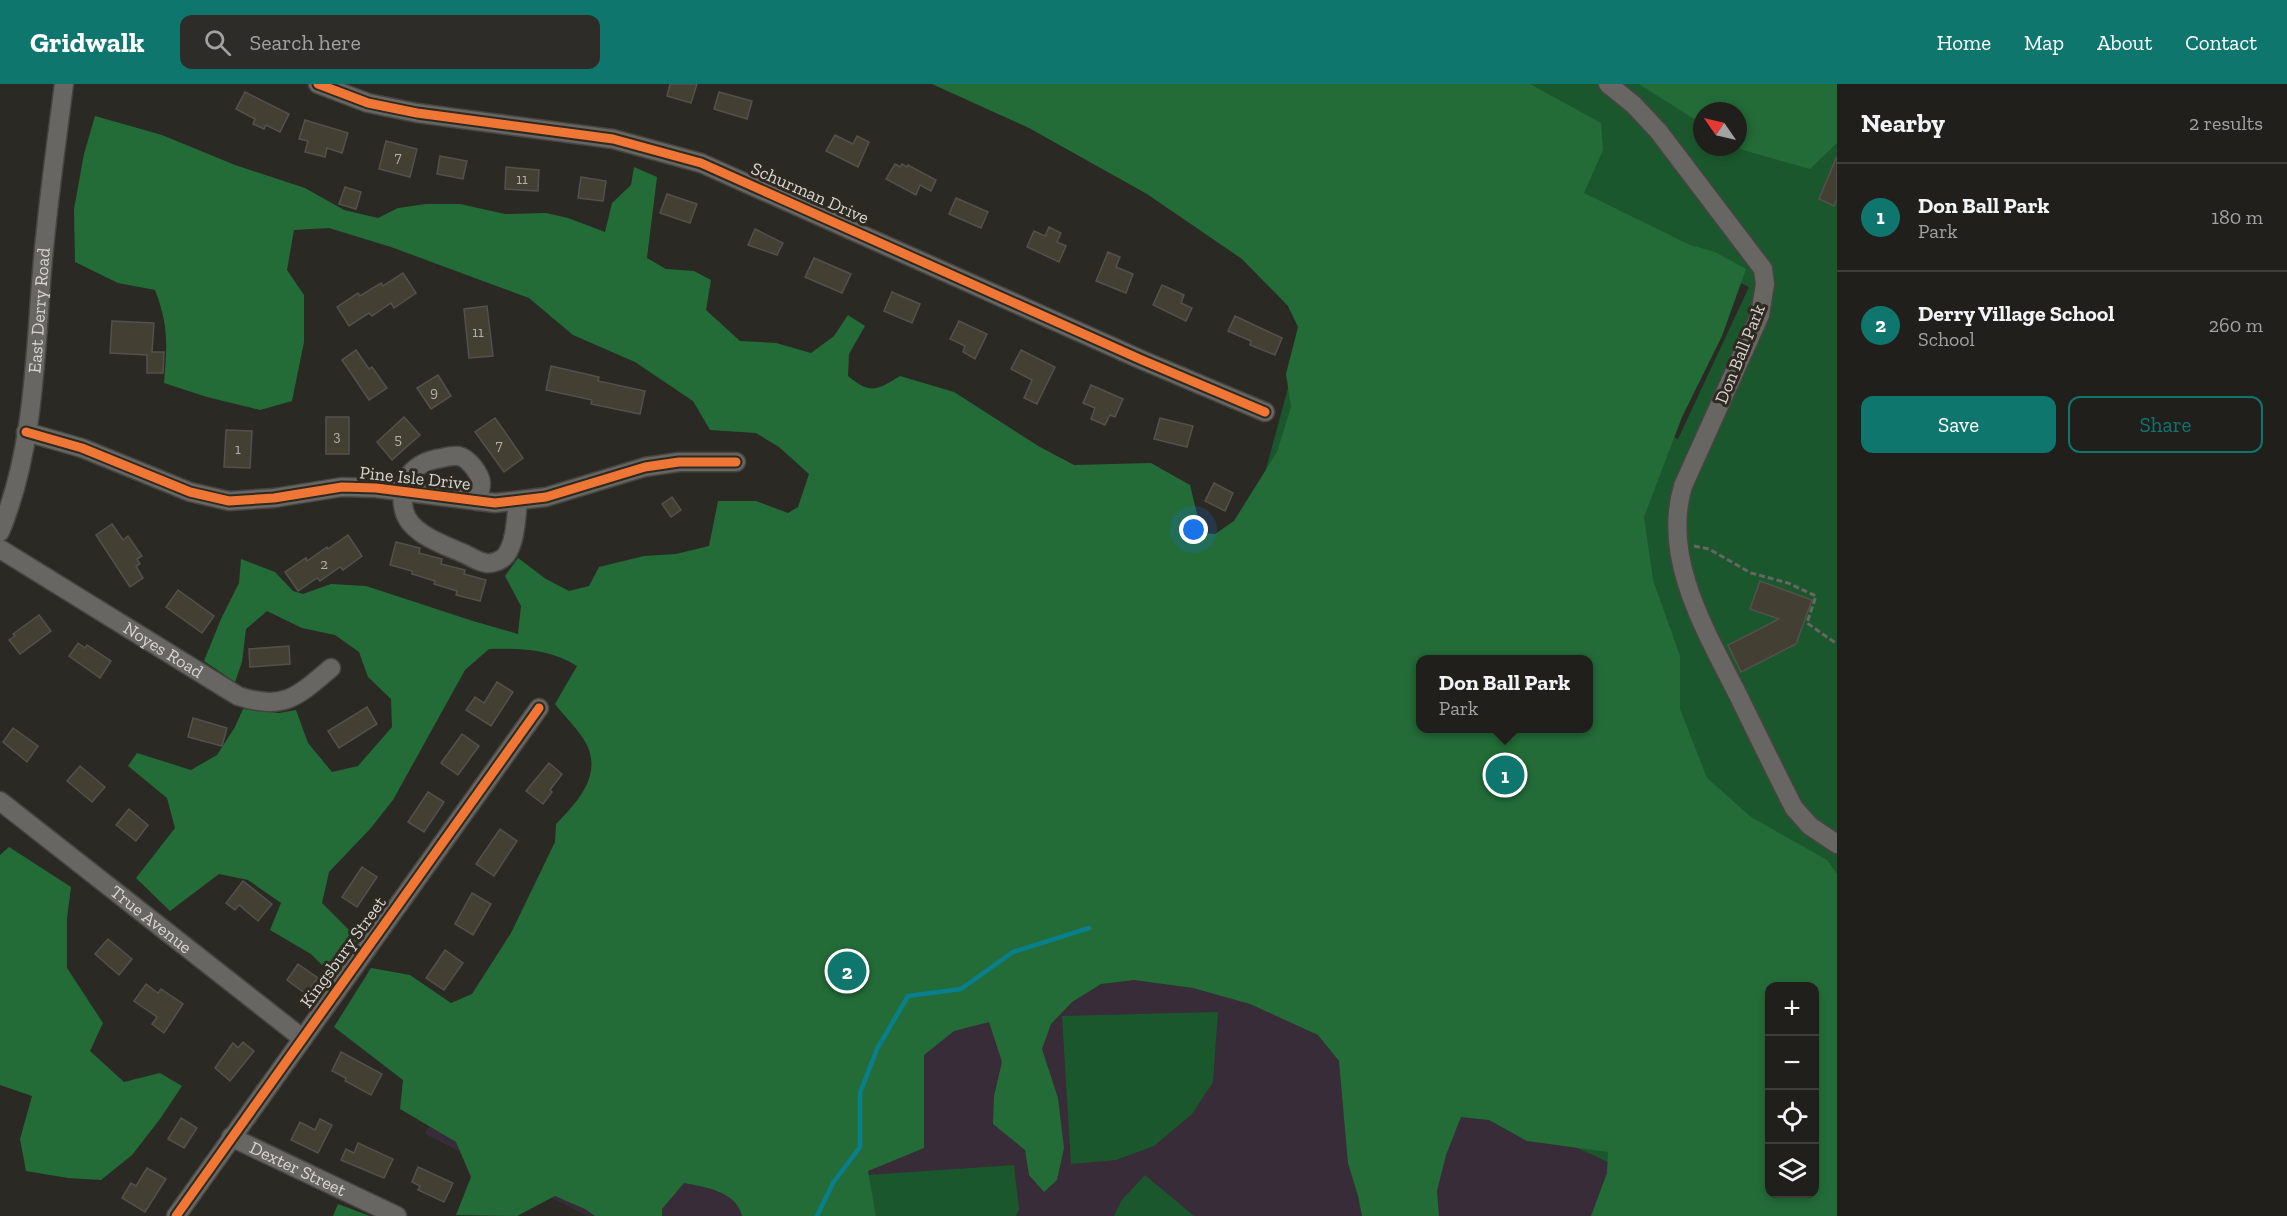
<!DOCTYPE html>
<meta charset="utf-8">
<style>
:root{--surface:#201f1b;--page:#2d2c28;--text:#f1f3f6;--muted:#a2a2a3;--line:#3d3d3a;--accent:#0f766e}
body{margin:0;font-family:"Zilla Slab",serif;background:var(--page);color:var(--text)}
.controls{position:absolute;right:18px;bottom:18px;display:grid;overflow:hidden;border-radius:12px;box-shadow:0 3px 9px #0003}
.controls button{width:54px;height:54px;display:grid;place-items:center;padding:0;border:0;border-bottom:2px solid var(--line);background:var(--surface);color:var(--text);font:30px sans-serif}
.compass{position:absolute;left:1693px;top:18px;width:54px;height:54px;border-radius:50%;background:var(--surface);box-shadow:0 3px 9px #0003;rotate:304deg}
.you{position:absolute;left:1194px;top:446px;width:21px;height:21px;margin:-15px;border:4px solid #fff;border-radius:50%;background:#1a73e8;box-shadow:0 0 0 9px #1a73e833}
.badge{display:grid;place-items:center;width:39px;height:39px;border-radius:50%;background:var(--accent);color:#fff;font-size:20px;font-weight:700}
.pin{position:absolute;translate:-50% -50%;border:3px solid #fff;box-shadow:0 2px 6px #0006}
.popup{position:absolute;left:1416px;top:571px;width:177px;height:78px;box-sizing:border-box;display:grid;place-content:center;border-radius:12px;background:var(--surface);filter:drop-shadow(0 2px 4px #0005);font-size:20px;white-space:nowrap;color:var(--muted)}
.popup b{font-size:22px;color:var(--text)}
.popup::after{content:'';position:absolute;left:50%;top:100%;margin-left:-12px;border:12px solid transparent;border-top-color:var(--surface)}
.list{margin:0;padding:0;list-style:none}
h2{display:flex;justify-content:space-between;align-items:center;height:78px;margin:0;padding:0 24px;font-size:26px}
h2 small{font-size:20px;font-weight:400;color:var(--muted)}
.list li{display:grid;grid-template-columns:39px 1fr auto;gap:18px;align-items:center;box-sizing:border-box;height:108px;padding:0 24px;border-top:2px solid var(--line)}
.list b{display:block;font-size:22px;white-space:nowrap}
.list p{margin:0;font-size:20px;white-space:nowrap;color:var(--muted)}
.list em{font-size:20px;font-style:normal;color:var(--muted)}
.actions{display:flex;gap:12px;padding:18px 24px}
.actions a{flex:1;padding:14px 0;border:2px solid var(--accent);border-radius:12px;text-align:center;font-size:21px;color:var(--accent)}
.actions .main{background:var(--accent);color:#fff}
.icon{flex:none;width:33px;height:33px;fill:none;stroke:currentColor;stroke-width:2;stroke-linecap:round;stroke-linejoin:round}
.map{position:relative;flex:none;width:1837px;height:1132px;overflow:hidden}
header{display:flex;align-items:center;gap:36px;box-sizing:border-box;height:84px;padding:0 30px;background:var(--accent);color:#fff}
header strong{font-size:28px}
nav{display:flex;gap:33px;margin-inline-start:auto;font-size:21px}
.search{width:420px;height:54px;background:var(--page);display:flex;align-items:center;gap:15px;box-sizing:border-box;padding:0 21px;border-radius:12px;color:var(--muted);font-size:22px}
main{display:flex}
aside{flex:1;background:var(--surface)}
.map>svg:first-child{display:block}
.education{fill:#372c37}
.green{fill:#1b572d;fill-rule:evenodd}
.forest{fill:#236c38;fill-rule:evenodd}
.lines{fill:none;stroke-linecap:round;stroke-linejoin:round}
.stream{stroke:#097f8c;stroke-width:4.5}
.building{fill:#443f33;stroke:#52514d;stroke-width:1.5}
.minor-casing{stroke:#464541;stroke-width:21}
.path{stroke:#686663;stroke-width:3;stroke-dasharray:6 3;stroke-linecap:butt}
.minor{stroke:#676663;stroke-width:18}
.cycleway-casing{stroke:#2e2a21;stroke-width:13}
.cycleway{stroke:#f07635;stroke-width:9}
.labels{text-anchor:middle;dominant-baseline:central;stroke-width:6;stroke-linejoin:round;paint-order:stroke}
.number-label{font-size:15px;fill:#b4b0aa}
.street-label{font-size:18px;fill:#d9d6d1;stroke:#2e2a21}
</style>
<header>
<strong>Gridwalk</strong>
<div class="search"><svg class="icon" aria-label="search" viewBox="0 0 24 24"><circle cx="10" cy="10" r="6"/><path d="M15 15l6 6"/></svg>Search here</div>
<nav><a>Home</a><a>Map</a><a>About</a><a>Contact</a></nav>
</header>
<main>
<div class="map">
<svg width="1837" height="1132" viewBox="0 0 1837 1132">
<rect width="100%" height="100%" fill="#2b2924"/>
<polygon class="education" points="633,635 1501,1029 1625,1086 1600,1132 587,1132 425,1050 539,817"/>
<g class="green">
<path d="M1318,0H1722L1837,51V1132L1625,1086L1501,1029L1263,396L1320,186L1678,355L1749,203ZM1702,27H1738V63H1702ZM1421,576H1589V644H1421ZM1770,902H1814V1110H1770Z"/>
<polygon points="1218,928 1213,998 1192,1030 1154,1062 1116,1076 1071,1080 1062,932"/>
<polygon points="1014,1081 1019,1125 1016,1132 876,1132 868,1091"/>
<polygon points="1145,1091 1194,1132 1114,1132 1121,1117"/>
</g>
<g class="forest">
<path d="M932,0H1530L1601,39L1603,66L1584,109L1690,161L1715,168L1746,185L1722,252L1682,333L1644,433L1653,496L1680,572V625L1707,694L1751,733L1827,776L1837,790V1132H1591L1607,1089L1608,1068L1527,1057L1489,1036L1461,1033L1446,1071L1437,1107L1439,1132H1362L1358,1112L1348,1079L1339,977L1318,951L1250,920L1193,904L1134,896L1101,900L1072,918L1051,940L1042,965L1058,1014L1064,1064L1057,1096L1044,1108L1029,1091L1025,1066L993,1040L994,1012L1002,978L989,938L954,947L924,971V1064L868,1087L876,1132H742C736,1107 705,1103 684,1099L662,1125V1132H595L585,1125L555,1112L517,1132L456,1131L471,1093L456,1058L400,1025L403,996L334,943L371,884L410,891L451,919L472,910L511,849L555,758L556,740C576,719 602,693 587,661C580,647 565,633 555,620L577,582C551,565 520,564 489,565L465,586L393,716L370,745L329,788L322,819L358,855L330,889L311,870L270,846L281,819L248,796L219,790L170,827L136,794L175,744L167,714L128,682L137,669L191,686L217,671L235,643L243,625L279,629L296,626L308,659L332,688L358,682L392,643L391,615L368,593L359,568L335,551L302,544L267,527L246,545L242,578L235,598L204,577L221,535L239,499L241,475L275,488L293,507L303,510L331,500L366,502L473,537L518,550L521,522L505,492L518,474L546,495L569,507L589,502L599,483L644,472L676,470L709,462L718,417H756L788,429L798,423L809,390L779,363L756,349L710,346L693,317L635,278L573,251L529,214L391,163L329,144L294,146L287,186L304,211V258L292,317L260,326L207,313L164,299C167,262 169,242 155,206L118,199L75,178L74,125L84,70L95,32L162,51L235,81L305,104L344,126L378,134L398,124L426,120H460L505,130L546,129L568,134L605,148L612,119L631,101L634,83L657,93L647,174L666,185L694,187L711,196L706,226L740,257L776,259L811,269L834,252L848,231L865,242L849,270L848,292C870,310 876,307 900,292L954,308L1040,363L1074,381L1151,379L1190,401L1198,434L1191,448L1215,450L1234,437L1277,368L1291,323L1286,290L1298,243L1288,222L1242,175L1147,110L1029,44ZM1421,576H1589V644H1421ZM1814,902V1110H1770V902Z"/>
<polygon points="1639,0 1837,0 1837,59 1810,85 1743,66 1738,63 1738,27 1702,27 1702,40"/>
<polygon points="9,763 71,803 67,834 67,884 103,939 90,967 124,998 160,989 182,1002 160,1035 132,1071 101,1096 68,1094 26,1087 20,1055 32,1012 0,1001 0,771"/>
<polygon points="338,1120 370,1132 333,1132"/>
</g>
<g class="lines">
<polyline class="stream" points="817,1132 833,1099 860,1063 860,1009 877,965 908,912 961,905 1013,868 1089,844"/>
</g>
<g class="building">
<polygon points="670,0 697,0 691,19 667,12"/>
<polygon points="245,8 289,30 280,48 266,41 264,45 253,40 255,35 236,25"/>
<polygon points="719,8 752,17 747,35 714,25"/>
<polygon points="305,36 348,49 342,69 327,64 325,73 305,68 308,57 299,55"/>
<polygon points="835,51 853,60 857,52 869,58 858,83 826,67"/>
<polygon points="386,57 417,65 410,93 379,85"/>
<polygon points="440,72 467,77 463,95 437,90"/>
<polygon points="1837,72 1837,115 1834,122 1819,115"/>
<polygon points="895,80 900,83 902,80 907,83 908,81 936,96 931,107 920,101 916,111 886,95"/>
<polygon points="506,83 539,86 538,107 505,105"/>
<polygon points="581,93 606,97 603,117 578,114"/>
<polygon points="345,103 361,108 356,125 339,120"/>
<polygon points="667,110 697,120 690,139 660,129"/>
<polygon points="956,114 988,128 981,144 949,130"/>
<polygon points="1049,143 1061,149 1057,158 1066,162 1059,178 1027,163 1034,147 1045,152"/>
<polygon points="755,145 783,159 777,171 748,161"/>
<polygon points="1108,168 1120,173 1116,183 1133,190 1126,209 1096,197"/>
<polygon points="814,174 851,190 842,209 805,193"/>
<polygon points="403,189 416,209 394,224 391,219 372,232 369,229 349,242 337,223 358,209 360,212 381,199 383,202"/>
<polygon points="1162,201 1184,211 1181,219 1192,224 1186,237 1153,221"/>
<polygon points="892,208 920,220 912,239 884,227"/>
<polygon points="487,222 493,272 469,274 464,225"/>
<polygon points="1235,232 1282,254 1275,271 1250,261 1251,257 1228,247"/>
<polygon points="112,237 154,239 152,268 164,268 163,289 147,289 147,271 110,269"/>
<polygon points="959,237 987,250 975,275 963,268 965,262 950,255"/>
<polygon points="356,266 369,285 372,283 387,304 369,316 342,276"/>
<polygon points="1021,266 1055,283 1037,320 1024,314 1032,296 1011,285"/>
<polygon points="551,282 599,293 598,297 645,307 640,330 591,320 592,316 546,306"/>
<polygon points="438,291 451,312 431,325 417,304"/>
<polygon points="1091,301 1123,315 1115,333 1110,331 1105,341 1091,335 1095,324 1083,319"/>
<rect x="326" y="333" width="23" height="37"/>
<polygon points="404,333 420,351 392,376 377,358"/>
<polygon points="495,334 523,374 504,388 475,348"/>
<polygon points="1160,334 1193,342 1187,363 1154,355"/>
<polygon points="226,346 252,347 250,384 224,383"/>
<polygon points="1214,399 1233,409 1225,427 1205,417"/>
<polygon points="672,413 681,426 671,433 662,420"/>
<polygon points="112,440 123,456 128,452 142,472 137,475 140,480 136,482 143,494 130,503 96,451"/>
<polygon points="348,451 362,472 343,486 340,483 320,497 317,494 298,507 285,488 306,474 307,477 327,463 328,465"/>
<polygon points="396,458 420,464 419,469 442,475 441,480 465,486 464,490 486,496 480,517 456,511 457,507 434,500 435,497 412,490 412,487 390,481"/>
<polygon points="1760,497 1812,516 1796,560 1741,588 1728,561 1779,535 1750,525"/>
<polygon points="178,506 214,532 202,549 166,523"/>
<polygon points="39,531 51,547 20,570 9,556 15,552 13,550"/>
<polygon points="78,559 85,564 87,561 111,577 100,594 69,572"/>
<polygon points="289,562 290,580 250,583 249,565"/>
<polygon points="497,598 513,608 491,642 466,626 475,613 484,619"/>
<polygon points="367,623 377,640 339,664 328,647"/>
<polygon points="193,634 227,644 222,662 188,653"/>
<polygon points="13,644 38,662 27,678 3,658"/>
<polygon points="462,650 479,662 458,691 441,679"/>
<polygon points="549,679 562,690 550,706 552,708 543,720 526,707"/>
<polygon points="80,682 105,703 92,718 67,697"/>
<polygon points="428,708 444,718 424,748 408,738"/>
<polygon points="129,725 148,741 136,757 116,741"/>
<polygon points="500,745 517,757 494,792 476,780"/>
<polygon points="362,783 377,793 357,823 342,813"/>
<polygon points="243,797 272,820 258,837 239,821 235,826 226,819"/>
<polygon points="472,809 491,820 473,851 455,840"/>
<polygon points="108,855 132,875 119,891 95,870"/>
<polygon points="445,866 463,879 444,906 426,894"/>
<polygon points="298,880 318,894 306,910 287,896"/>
<polygon points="146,900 158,909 161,905 183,920 164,949 152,940 157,933 134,917"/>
<polygon points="243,958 254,967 230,997 215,984 233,959 238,964"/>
<polygon points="341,968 382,990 371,1011 345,997 346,994 332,987"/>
<polygon points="181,1034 197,1044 184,1064 168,1055"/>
<polygon points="320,1035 332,1041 318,1069 291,1056 300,1038 315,1046"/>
<polygon points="358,1059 393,1075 384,1094 341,1076 346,1065 354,1069"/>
<polygon points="418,1083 453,1099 444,1118 418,1106 420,1102 412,1098"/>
<polygon points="147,1084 166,1095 145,1128 122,1114 131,1099 136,1102"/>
</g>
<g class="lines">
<defs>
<g id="minor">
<polyline points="318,0 368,19 417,29 613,55 701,79 1142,276 1265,328"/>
<path d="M1608,0L1634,21L1659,48L1763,185L1765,200L1760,231L1683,402C1661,475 1707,549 1739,613C1757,650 1775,687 1794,724L1810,742L1837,760"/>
<polyline points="26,348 82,364 190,408 229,417 274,414 342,403 376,404 495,419 546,413 645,383 679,378 736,378"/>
<path d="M477,417C479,411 481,405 481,399C480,389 468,374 459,372C451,371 443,374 436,375C410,381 398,400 404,426C409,450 445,461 465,470C471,473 479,478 486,479C493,480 502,476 506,471C516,457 516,433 518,417"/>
<path id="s1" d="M0,448C34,366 35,273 42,187C47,124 56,62 64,0"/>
<path id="s2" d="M0,465L238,612C283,627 297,613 331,584"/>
<path id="s3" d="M0,717L302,954"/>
<path id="s4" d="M231,1053L397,1132"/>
<polyline points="176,1132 539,624"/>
</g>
</defs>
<use href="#minor" class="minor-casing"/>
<polyline class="path" points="1694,462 1709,465 1751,489 1788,499 1816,512 1807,539 1837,560"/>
<use href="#minor" class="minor"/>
<defs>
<g id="cycleway">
<polyline points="318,0 368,19 417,29 613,55 701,79 1142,276 1265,328"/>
<polyline points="26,348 82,364 190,408 229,417 274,414 342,403 376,404 495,419 546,413 645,383 679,378 736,378"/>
<polyline points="176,1132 539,624"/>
</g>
</defs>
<use href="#cycleway" class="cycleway-casing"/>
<use href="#cycleway" class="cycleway"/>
</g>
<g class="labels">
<g class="number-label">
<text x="398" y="73">7</text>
<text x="522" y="95">11</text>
<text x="478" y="248">11</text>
<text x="434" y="308">9</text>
<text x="337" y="352">3</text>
<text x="398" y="355">5</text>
<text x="499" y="361">7</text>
<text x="238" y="365">1</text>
<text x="324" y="480">2</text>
</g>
<g class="street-label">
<text transform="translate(810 109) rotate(24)">Schurman Drive</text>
<text stroke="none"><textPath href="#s1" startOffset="226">East Derry Road</textPath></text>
<text transform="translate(1740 270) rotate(-68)">Don Ball Park</text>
<text transform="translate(415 394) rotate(6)">Pine Isle Drive</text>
<text stroke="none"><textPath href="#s2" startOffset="192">Noyes Road</textPath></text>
<text stroke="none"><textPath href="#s3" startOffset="192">True Avenue</textPath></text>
<text transform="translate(343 868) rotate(-54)">Kingsbury Street</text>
<text stroke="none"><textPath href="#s4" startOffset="74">Dexter Street</textPath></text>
</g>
</g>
</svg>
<div class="controls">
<button>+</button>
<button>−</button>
<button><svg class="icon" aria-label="locate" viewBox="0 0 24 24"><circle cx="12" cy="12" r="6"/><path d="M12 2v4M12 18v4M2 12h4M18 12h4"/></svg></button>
<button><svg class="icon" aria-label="layers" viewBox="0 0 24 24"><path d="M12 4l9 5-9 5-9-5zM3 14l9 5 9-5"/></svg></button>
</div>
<svg class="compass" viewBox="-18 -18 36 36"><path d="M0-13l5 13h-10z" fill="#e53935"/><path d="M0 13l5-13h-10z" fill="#a2a2a3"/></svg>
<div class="you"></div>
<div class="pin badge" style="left:1505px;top:691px">1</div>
<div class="popup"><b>Don Ball Park</b>Park</div>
<div class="pin badge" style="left:847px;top:887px">2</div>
</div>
<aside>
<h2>Nearby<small>2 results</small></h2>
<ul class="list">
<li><span class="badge">1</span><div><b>Don Ball Park</b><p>Park</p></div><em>180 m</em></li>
<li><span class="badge">2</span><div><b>Derry Village School</b><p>School</p></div><em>260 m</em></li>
</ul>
<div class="actions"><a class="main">Save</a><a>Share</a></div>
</aside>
</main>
